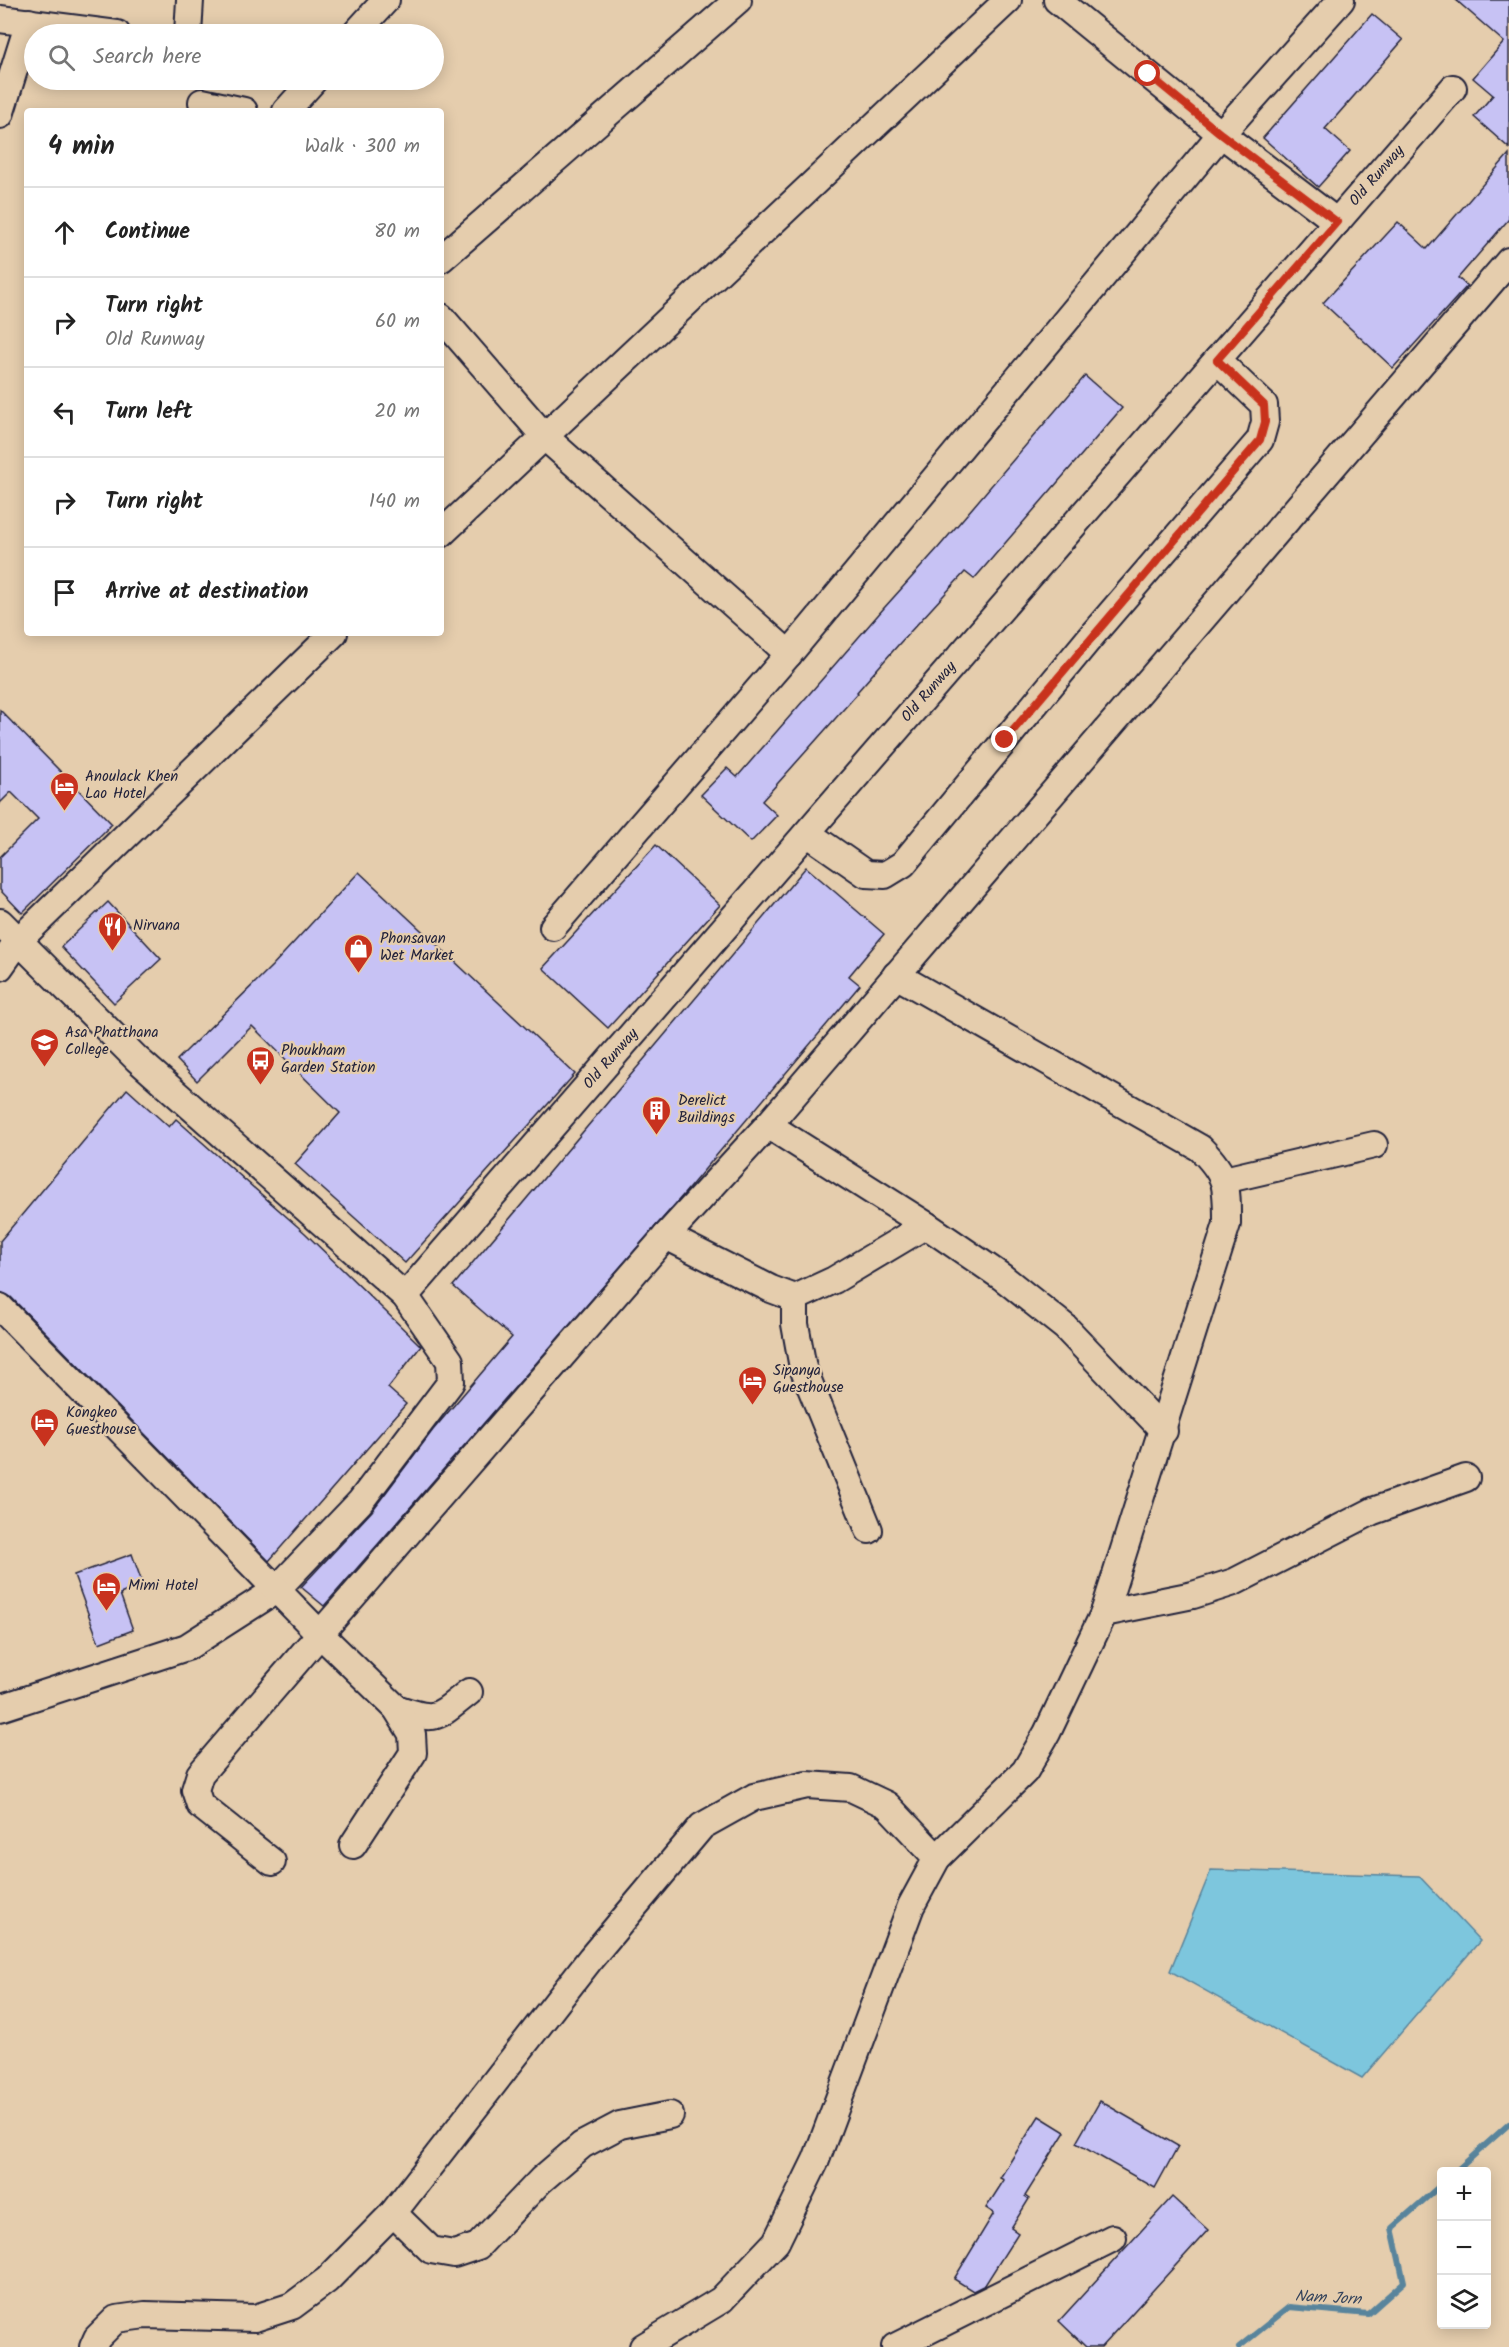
<!DOCTYPE html>
<meta charset="utf-8">
<style>
:root{--surface:#fff;--page:#f2f2f2;--text:#222;--muted:#767676;--line:#e0e0e0}
body{margin:0;font-family:Kalam,sans-serif;background:var(--page);color:var(--text)}
.controls{position:absolute;right:18px;bottom:18px;display:grid;overflow:hidden;border-radius:6px;box-shadow:0 3px 15px #0003}
.controls button{width:54px;height:54px;display:grid;place-items:center;padding:0;border:0;border-bottom:2px solid var(--line);background:var(--surface);color:var(--text);font:30px sans-serif}
.stop{position:absolute;width:18px;height:18px;margin:-14px;border:4px solid #c8321e;border-radius:50%;background:#fff}
.stop.end{background:#c8321e;border-color:#fff;box-shadow:0 2px 6px #0008}
.list{margin:0;padding:0;list-style:none}
h2{display:flex;justify-content:space-between;align-items:center;height:78px;margin:0;padding:0 24px;font-size:26px}
h2 small{font-size:20px;font-weight:400;color:var(--muted)}
.list li{display:grid;grid-template-columns:39px 1fr auto;gap:18px;align-items:center;box-sizing:border-box;height:90px;padding:0 24px;border-top:2px solid var(--line)}
.list b{display:block;font-size:22px;white-space:nowrap}
.list p{margin:0;font-size:20px;white-space:nowrap;color:var(--muted)}
.list em{font-size:20px;font-style:normal;color:var(--muted)}
.icon{flex:none;width:33px;height:33px;fill:none;stroke:currentColor;stroke-width:2;stroke-linecap:round;stroke-linejoin:round}
.map{position:relative;flex:none;width:1509px;height:2347px;overflow:hidden}
.search{position:absolute;background:var(--surface);box-shadow:0 3px 15px #0003;left:24px;top:24px;width:420px;height:66px;display:flex;align-items:center;gap:15px;box-sizing:border-box;padding:0 21px;border-radius:33px;color:var(--muted);font-size:22px}
.panel{position:absolute;background:var(--surface);box-shadow:0 3px 15px #0003;left:24px;top:108px;width:420px;height:528px;border-radius:6px}
.map>svg:first-child{display:block}
.water{fill:#7dc6dd;stroke:#59849c;stroke-width:1.5}
.lines{fill:none;stroke-linecap:round;stroke-linejoin:round}
.stream{stroke:#59849c;stroke-width:6}
.building{fill:#c7c2f4;stroke:#22223b;stroke-width:1.5}
.minor-casing{stroke:#22223b;stroke-width:30}
.minor{stroke:#e5cdad;stroke-width:26}
.route{stroke:#c8321e;stroke-width:8}
.labels{text-anchor:middle;dominant-baseline:central;stroke-width:4.5;stroke-linejoin:round;paint-order:stroke}
.street-label{font-size:15px;fill:#22223b;stroke:#e5cdad}
.poi-label{font-size:15px;fill:#22223b;stroke:#e5cdad;text-anchor:start}
.water-label{font-size:16px;font-style:italic;fill:#34435b;stroke:#e5cdad}
</style>
<div class="map">
<svg width="1509" height="2347" viewBox="0 0 1509 2347">
<rect width="100%" height="100%" fill="#e5cdad"/>
<filter id="ink" filterUnits="userSpaceOnUse"><feTurbulence type="fractalNoise" baseFrequency=".0167" numOctaves="2"/><feDisplacementMap in="SourceGraphic" scale="12" xChannelSelector="R" yChannelSelector="G"/><feConvolveMatrix kernelMatrix="1 2 1 2 8 2 1 2 1" color-interpolation-filters="sRGB"/></filter>
<g filter="url(#ink)">
<polygon class="water" points="1211,1870 1419,1876 1480,1941 1362,2078 1170,1971"/>
<g class="lines">
<g class="stream">
<polyline points="1455,2172 1509,2124"/>
<polyline points="1239,2347 1289,2307 1368,2314 1404,2282 1392,2228 1442,2184"/>
</g>
</g>
<g class="building">
<polygon points="1456,0 1509,0 1509,148 1474,117 1493,95 1473,78 1504,42"/>
<polygon points="1372,14 1403,40 1325,129 1350,151 1318,187 1263,138"/>
<polygon points="1509,154 1509,219 1458,278 1467,286 1393,368 1323,303 1398,222 1427,249"/>
<polygon points="1085,376 1122,408 974,579 965,572 899,644 857,692 858,693 762,801 777,815 751,842 701,795 727,768 737,777 884,608 938,548"/>
<polygon points="0,710 112,824 22,913 0,890 0,857 38,819 11,792 0,803"/>
<polygon points="656,845 720,905 608,1028 543,968"/>
<polygon points="806,867 884,934 849,976 860,985 684,1194 324,1606 301,1587 372,1511 433,1430 512,1337 453,1286"/>
<polygon points="359,872 575,1074 405,1263 295,1164 340,1113 252,1026 197,1081 177,1060 272,966"/>
<polygon points="108,902 161,959 114,1003 61,947"/>
<polygon points="127,1089 169,1127 176,1119 305,1233 421,1346 388,1388 406,1404 269,1561 11,1297 0,1292 0,1241"/>
<polygon points="132,1554 143,1585 120,1594 133,1630 99,1643 74,1575"/>
<polygon points="1100,2101 1178,2146 1155,2188 1076,2143"/>
<polygon points="1039,2116 1065,2132 1025,2196 1029,2199 1011,2228 1018,2233 985,2285 973,2291 954,2279 994,2213 986,2208 1004,2180 1000,2178"/>
<polygon points="1172,2197 1208,2230 1101,2347 1086,2347 1059,2321"/>
</g>
<g class="lines">
<defs>
<g id="minor">
<polyline points="1057,0 1221,134 1337,222"/>
<polyline points="0,19 117,34"/>
<polyline points="188,34 190,0"/>
<polyline points="355,34 386,0"/>
<polyline points="202,102 244,111"/>
<polyline points="286,111 314,80"/>
<polyline points="0,115 29,22"/>
<polyline points="441,259 738,0"/>
<polyline points="441,317 545,437 789,654"/>
<polyline points="441,534 1008,0"/>
<polyline points="807,833 866,874 885,875 903,864 1093,634 1260,440 1265,422 1264,405 1217,360"/>
<polyline points="0,922 137,1059 405,1296 450,1361 451,1382 360,1502 276,1590 187,1647 0,1708"/>
<polyline points="553,927 789,654 1221,134 1341,0"/>
<polyline points="0,967 19,940 334,633"/>
<polyline points="768,1125 926,1225 1002,1277 1065,1327 1164,1431"/>
<polyline points="1224,1180 1374,1145"/>
<polyline points="666,1236 771,1289 795,1298 834,1280 926,1225"/>
<polyline points="405,1296 1453,88"/>
<polyline points="795,1298 795,1324 803,1368 869,1530"/>
<polyline points="0,1307 320,1634 666,1236 768,1125 1509,261"/>
<polyline points="1104,1613 1193,1595 1234,1582 1373,1511 1466,1478"/>
<path d="M396,1708C437,1722 435,1719 469,1692"/>
<polyline points="272,1862 200,1805 195,1790 200,1774 320,1634 396,1708 412,1734 413,1753 353,1845"/>
<polyline points="393,2213 431,2250 454,2254 478,2246 541,2180 582,2145 620,2125 670,2115"/>
<polyline points="93,2347 97,2338 116,2319 145,2315 255,2318 292,2306 327,2280 393,2213 591,1958 702,1826 754,1797 807,1785 851,1788 887,1805 937,1858"/>
<path d="M643,2347L721,2300L776,2242L816,2160L911,1906L937,1858L1025,1771L1047,1733L1104,1613L1227,1224C1227,1186 1228,1176 1200,1148L896,975"/>
<polyline points="895,2347 1113,2238"/>
</g>
</defs>
<use href="#minor" class="minor-casing"/>
<use href="#minor" class="minor"/>
</g>
</g>
<g class="lines" filter="url(#ink)">
<polyline class="route" points="1005,740 1260,440 1265,422 1264,405 1217,360 1337,222 1221,134 1148,74"/>
</g>
<defs>
<symbol id="hotel-pin" viewBox="-11 -11 22 30"><path d="M0 17L-7.5 6A9.5 9.5 0 1 1 7.5 6Z" fill="#c8321e" stroke="#e5cdad"/><path d="M-6-4.5h1.5V1H6V5H4.5V3h-9V5H-6ZM-4 0a1.8 1.8 0 1 1 3.6 0ZM.5 0V-2.5h3Q6-2.5 6 0Z" fill="#fff"/></symbol>
<symbol id="restaurant-pin" viewBox="-11 -11 22 30"><path d="M0 17L-7.5 6A9.5 9.5 0 1 1 7.5 6Z" fill="#c8321e" stroke="#e5cdad"/><path d="M-5-6h1v4h1v-4h1v4h1v-4h1v5L-1.5 .5V6h-2V.5L-5-1ZM5-6V6H3V1.5H1.5Q1.5-4 5-6Z" fill="#fff"/></symbol>
<symbol id="shop-pin" viewBox="-11 -11 22 30"><path d="M0 17L-7.5 6A9.5 9.5 0 1 1 7.5 6Z" fill="#c8321e" stroke="#e5cdad"/><path d="M-5-2.5h2.3a2.7 3.5 0 0 1 5.4 0H5L5.5 6h-11ZM-1.5-2.5h3a1.5 2.3 0 0 0-3 0Z" fill="#fff"/></symbol>
<symbol id="school-pin" viewBox="-11 -11 22 30"><path d="M0 17L-7.5 6A9.5 9.5 0 1 1 7.5 6Z" fill="#c8321e" stroke="#e5cdad"/><path d="M0-5L7-2L0 1L-7-2ZM-4 1L0 2.5L4 1V4Q0 6-4 4Z" fill="#fff"/></symbol>
<symbol id="bus-pin" viewBox="-11 -11 22 30"><path d="M0 17L-7.5 6A9.5 9.5 0 1 1 7.5 6Z" fill="#c8321e" stroke="#e5cdad"/><path d="M-5-6H5V4H4V6H2V4H-2V6H-4V4H-5ZM-3.5-4V0h7V-4ZM-3.5 1.2v1.5H-2V1.2ZM2 1.2v1.5H3.5V1.2Z" fill="#fff"/></symbol>
<symbol id="building-pin" viewBox="-11 -11 22 30"><path d="M0 17L-7.5 6A9.5 9.5 0 1 1 7.5 6Z" fill="#c8321e" stroke="#e5cdad"/><path d="M-4-6H4V6H1V3H-1V6H-4ZM-2.5-4.3h1.7v1.8h-1.7ZM.8-4.3h1.7v1.8H.8ZM-2.5-1h1.7V.8h-1.7ZM.8-1h1.7V.8H.8Z" fill="#fff"/></symbol>
</defs>
<g fill-rule="evenodd">
<use href="#hotel-pin" x="48" y="770" width="33" height="45"/>
<use href="#restaurant-pin" x="96" y="910" width="33" height="45"/>
<use href="#shop-pin" x="342" y="932" width="33" height="45"/>
<use href="#school-pin" x="28" y="1026" width="33" height="45"/>
<use href="#bus-pin" x="244" y="1044" width="33" height="45"/>
<use href="#building-pin" x="640" y="1094" width="33" height="45"/>
<use href="#hotel-pin" x="736" y="1364" width="33" height="45"/>
<use href="#hotel-pin" x="28" y="1406" width="33" height="45"/>
<use href="#hotel-pin" x="90" y="1570" width="33" height="45"/>
</g>
<g class="labels">
<g class="street-label">
<text transform="translate(1377 176) rotate(-49)">Old Runway</text>
<text transform="translate(929 692) rotate(-49)">Old Runway</text>
<text transform="translate(611 1059) rotate(-49)">Old Runway</text>
</g>
<g class="poi-label">
<text x="85" y="777">Anoulack Khen<tspan x="85" dy="17">Lao Hotel</tspan></text>
<text x="133" y="926">Nirvana</text>
<text x="380" y="939">Phonsavan<tspan x="380" dy="17">Wet Market</tspan></text>
<text x="65" y="1033">Asa Phatthana<tspan x="65" dy="17">College</tspan></text>
<text x="281" y="1051">Phoukham<tspan x="281" dy="17">Garden Station</tspan></text>
<text x="678" y="1101">Derelict<tspan x="678" dy="17">Buildings</tspan></text>
<text x="773" y="1371">Sipanya<tspan x="773" dy="17">Guesthouse</tspan></text>
<text x="66" y="1413">Kongkeo<tspan x="66" dy="17">Guesthouse</tspan></text>
<text x="128" y="1586">Mimi Hotel</text>
</g>
<g class="water-label">
<text transform="translate(1328 2298) rotate(3)">Nam Jorn</text>
</g>
</g>
</svg>
<div class="controls">
<button>+</button>
<button>−</button>
<button><svg class="icon" aria-label="layers" viewBox="0 0 24 24"><path d="M12 4l9 5-9 5-9-5zM3 14l9 5 9-5"/></svg></button>
</div>
<div class="stop" style="left:1148px;top:74px"></div>
<div class="stop end" style="left:1005px;top:740px"></div>
<div class="search"><svg class="icon" aria-label="search" viewBox="0 0 24 24"><circle cx="10" cy="10" r="6"/><path d="M15 15l6 6"/></svg>Search here</div>
<section class="panel">
<h2>4 min<small>Walk · 300 m</small></h2>
<ul class="list">
<li><svg class="icon" aria-label="ahead" viewBox="0 0 24 24"><path d="M12 20V5M6 11l6-6 6 6"/></svg><div><b>Continue</b></div><em>80 m</em></li>
<li><svg class="icon" aria-label="right" viewBox="0 0 24 24"><path d="M7 20v-9h11M14 6l5 5-5 5"/></svg><div><b>Turn right</b><p>Old Runway</p></div><em>60 m</em></li>
<li><svg class="icon" aria-label="left" viewBox="0 0 24 24"><path d="M17 20v-9H6M10 6l-5 5 5 5"/></svg><div><b>Turn left</b></div><em>20 m</em></li>
<li><svg class="icon" aria-label="right" viewBox="0 0 24 24"><path d="M7 20v-9h11M14 6l5 5-5 5"/></svg><div><b>Turn right</b></div><em>140 m</em></li>
<li><svg class="icon" aria-label="arrive" viewBox="0 0 24 24"><path d="M6 21V4h12l-3 4 3 4H6"/></svg><div><b>Arrive at destination</b></div></li>
</ul>
</section>
</div>
